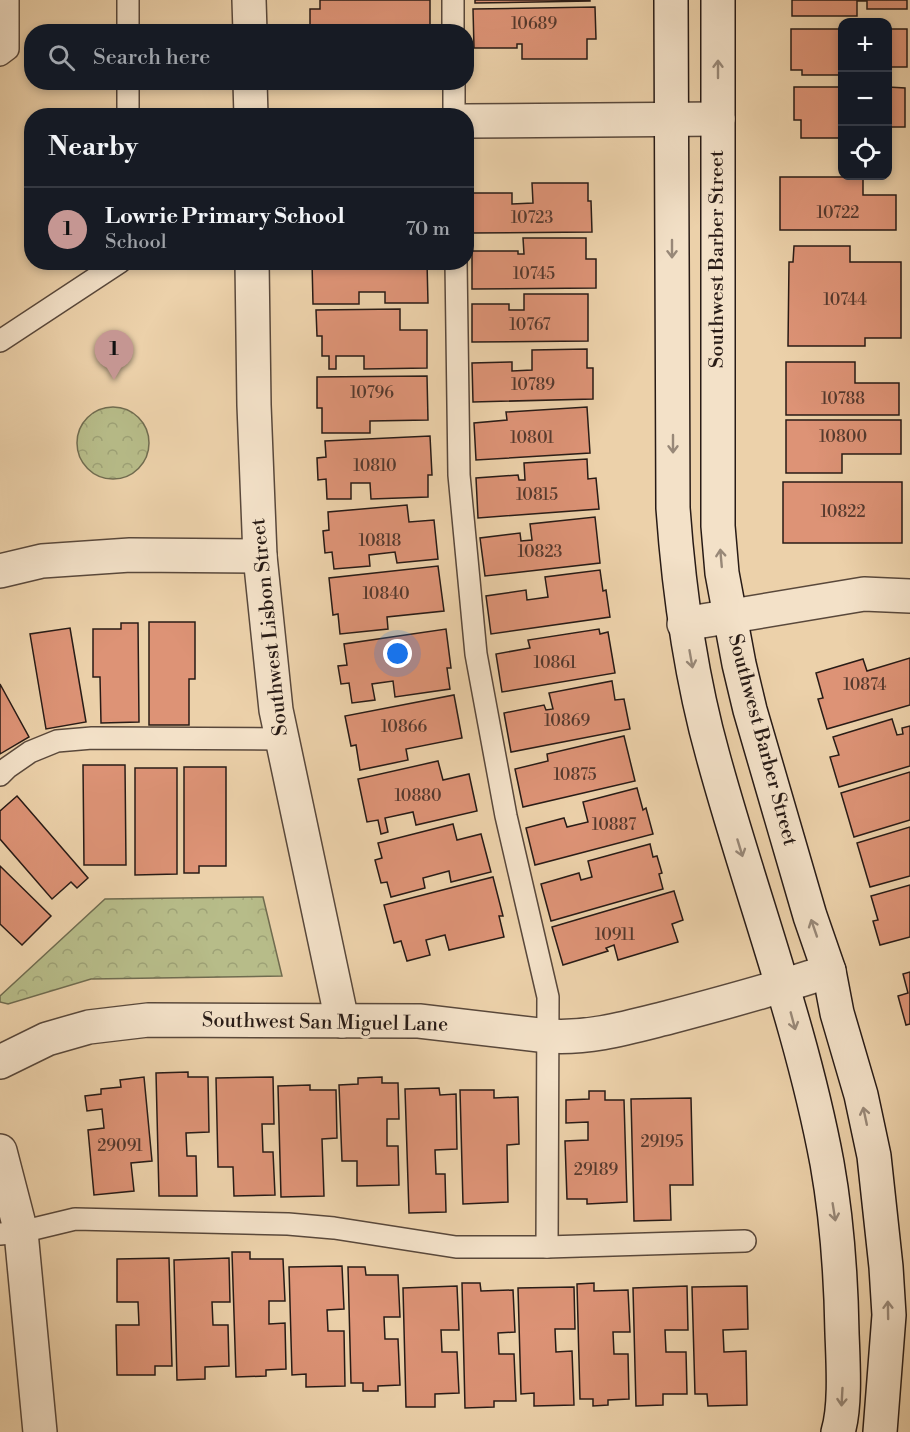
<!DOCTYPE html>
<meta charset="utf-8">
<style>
:root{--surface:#171b24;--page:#20242c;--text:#f1f3f6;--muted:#9ea1a6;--line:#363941;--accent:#c59692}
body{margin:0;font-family:"Libre Bodoni",serif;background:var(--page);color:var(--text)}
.controls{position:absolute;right:18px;top:18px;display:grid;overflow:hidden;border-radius:12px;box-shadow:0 3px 9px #0003}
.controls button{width:54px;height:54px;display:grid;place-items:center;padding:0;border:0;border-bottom:2px solid var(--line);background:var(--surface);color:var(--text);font:30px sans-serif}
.you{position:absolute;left:398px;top:654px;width:21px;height:21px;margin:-15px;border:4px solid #fff;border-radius:50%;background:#1a73e8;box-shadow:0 0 0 9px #1a73e833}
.badge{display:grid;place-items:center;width:39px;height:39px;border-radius:50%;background:var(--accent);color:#111;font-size:20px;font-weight:700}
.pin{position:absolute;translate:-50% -50px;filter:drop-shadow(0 2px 3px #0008)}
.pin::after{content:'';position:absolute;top:32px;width:21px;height:18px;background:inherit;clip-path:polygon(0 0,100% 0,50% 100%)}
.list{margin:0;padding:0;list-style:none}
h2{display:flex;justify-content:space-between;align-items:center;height:78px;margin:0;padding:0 24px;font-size:26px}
h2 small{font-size:20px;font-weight:400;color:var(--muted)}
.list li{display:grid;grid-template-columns:39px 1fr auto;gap:18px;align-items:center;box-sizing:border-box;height:84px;padding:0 24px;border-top:2px solid var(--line)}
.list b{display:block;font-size:22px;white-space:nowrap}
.list p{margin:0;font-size:20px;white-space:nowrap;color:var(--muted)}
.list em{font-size:20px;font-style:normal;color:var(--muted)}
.icon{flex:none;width:33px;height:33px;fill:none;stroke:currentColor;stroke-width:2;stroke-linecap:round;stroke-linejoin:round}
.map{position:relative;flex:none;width:910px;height:1432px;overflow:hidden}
.search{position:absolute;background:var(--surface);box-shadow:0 3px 9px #0003;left:24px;top:24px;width:450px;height:66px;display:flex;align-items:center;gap:15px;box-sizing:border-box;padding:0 21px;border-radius:24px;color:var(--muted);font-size:22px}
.panel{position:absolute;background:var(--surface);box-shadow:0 3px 9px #0003;left:24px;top:108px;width:450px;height:162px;border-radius:24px}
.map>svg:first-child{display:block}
.park{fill:url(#park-crowns);stroke:#706c50;stroke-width:1.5}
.building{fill:#dd9376;stroke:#281b16;stroke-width:1.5}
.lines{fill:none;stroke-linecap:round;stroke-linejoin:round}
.lane-casing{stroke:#59483b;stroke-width:24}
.street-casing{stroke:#59483b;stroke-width:36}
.secondary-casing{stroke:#281b16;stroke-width:36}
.lane{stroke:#f3e1c8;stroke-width:21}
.street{stroke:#f3e1c8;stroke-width:33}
.secondary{stroke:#f3e1c8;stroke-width:33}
.oneway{stroke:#988878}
.labels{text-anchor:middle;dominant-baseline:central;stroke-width:6;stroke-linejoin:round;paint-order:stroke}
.number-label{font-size:16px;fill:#55392e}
.street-label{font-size:20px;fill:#281b16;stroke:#f3e1c8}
</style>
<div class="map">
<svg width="910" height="1432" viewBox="0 0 910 1432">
<defs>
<pattern id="park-crowns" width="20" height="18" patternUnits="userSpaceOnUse" patternTransform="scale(1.5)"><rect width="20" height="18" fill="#b7bc89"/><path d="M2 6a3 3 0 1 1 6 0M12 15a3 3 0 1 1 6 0" fill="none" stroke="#9da176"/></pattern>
</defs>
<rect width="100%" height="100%" fill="#ecd1aa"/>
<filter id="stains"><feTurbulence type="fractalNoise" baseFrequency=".00333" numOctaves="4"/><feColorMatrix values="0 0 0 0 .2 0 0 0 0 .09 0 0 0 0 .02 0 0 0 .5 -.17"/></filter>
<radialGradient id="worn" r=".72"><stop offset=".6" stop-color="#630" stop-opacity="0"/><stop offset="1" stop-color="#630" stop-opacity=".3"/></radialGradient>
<g class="park">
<circle cx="113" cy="443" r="36"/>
<polygon points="263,897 282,976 91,979 8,1004 0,1002 0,996 105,899"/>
</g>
<g class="building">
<polygon points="320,0 430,0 430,31 310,32 310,9 320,9"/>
<polygon points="475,0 590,0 590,1 475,3"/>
<polygon points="792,0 907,0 907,9 867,9 867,1 857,1 857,16 792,16"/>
<polygon points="595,7 596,39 587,39 587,59 522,59 522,44 517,44 517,48 474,48 473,9"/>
<polygon points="791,29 842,29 842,75 802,75 802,70 791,70"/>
<rect x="888" y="29" width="19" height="38"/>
<polygon points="794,87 842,87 842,138 801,138 801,120 794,120"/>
<polygon points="888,87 905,88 905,127 888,127"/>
<polygon points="780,177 863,177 863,195 896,195 896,230 780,230"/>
<polygon points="532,183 588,183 588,201 591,201 592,232 472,233 472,193 512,193 512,204 533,203"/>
<polygon points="523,238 586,238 586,259 596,259 596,288 472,289 472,251 518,251 518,254 524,254"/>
<polygon points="794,246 850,246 850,262 901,262 901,338 865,338 865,346 788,346 789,262 793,262"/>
<polygon points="312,262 427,262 428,303 385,303 385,292 359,292 359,304 313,304"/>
<polygon points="524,294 588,294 588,341 472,342 472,304 509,304 509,310 524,310"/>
<polygon points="400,309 400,330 427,330 427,368 364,369 364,356 336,356 336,369 329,369 329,356 322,356 322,336 317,336 316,310"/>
<polygon points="587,349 587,368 593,368 593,399 473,402 472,363 512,362 512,371 532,370 532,350"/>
<polygon points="786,362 855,362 855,383 899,383 899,415 786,415"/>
<polygon points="427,376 428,420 370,421 370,433 322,433 322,408 317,408 317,377"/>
<polygon points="587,407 590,453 476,460 474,423 507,420 506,412"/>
<polygon points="786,420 901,420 901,454 842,454 842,473 786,473"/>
<polygon points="430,436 432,475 428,475 428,497 371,499 370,483 351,483 351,499 327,499 326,479 318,480 317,458 326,457 325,441"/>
<polygon points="587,459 588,479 596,478 599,509 478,518 476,478 518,475 519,480 525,480 524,463"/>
<rect x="783" y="482" width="119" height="61"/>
<polygon points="407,505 409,522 434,520 438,559 397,563 395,552 369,555 370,566 334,569 332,552 325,553 323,531 329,530 328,512"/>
<polygon points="595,517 600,563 485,576 480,538 520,533 521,541 532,540 530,524"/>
<polygon points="438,566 444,611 387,617 388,629 340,634 338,614 333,615 329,578"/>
<polygon points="600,570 603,591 606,590 610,617 491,634 486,596 526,590 527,600 548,597 545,577"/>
<polygon points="149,622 195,622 195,679 189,679 189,725 149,725"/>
<polygon points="121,623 138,623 139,722 101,723 100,677 93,677 93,629 121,629"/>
<polygon points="70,628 86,722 46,729 30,634"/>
<polygon points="446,629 451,668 447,668 450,689 395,697 393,681 372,684 375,700 352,703 349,683 341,684 338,666 347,665 344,644"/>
<polygon points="599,629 600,634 608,632 615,673 502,692 496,654 530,648 528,640"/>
<polygon points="910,658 910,705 827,729 818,699 823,698 816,673 863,659 867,671"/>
<polygon points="612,681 615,700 624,699 630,729 511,752 504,713 544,705 546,710 553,709 549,693"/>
<polygon points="0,684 29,737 0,754"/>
<polygon points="454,695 462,738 406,749 408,760 360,770 356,745 351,746 345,716"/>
<polygon points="892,719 897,735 903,734 902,728 910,726 910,766 839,787 830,757 839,755 833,737"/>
<polygon points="624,736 635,781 523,807 515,769 548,761 547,754"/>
<polygon points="438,761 443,780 469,774 477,811 416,825 413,812 385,818 388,832 381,834 378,820 367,822 358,779"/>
<polygon points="83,765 125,765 126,865 84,865"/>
<polygon points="184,767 226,767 226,866 199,866 199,873 184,873"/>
<polygon points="135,768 177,768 177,874 135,875"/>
<polygon points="910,772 910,820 854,837 841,793"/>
<polygon points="637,788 643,810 646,808 653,834 535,865 526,828 564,818 567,827 588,822 583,802"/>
<polygon points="17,796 88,878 77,888 71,882 52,899 0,839 0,811"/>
<polygon points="453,824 457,840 481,834 491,872 451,882 449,871 423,878 425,888 391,897 387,882 381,883 375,860 382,858 378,843"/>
<polygon points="910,827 910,876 870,887 857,843"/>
<polygon points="650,844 653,857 657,856 662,873 659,874 663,889 551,921 541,884 579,873 581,880 592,877 588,861"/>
<polygon points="0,866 51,916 22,945 0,924"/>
<polygon points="493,877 503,916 499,916 504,937 449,950 445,935 426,940 430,955 407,961 401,941 394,943 384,905"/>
<polygon points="910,885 910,937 880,945 873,921 878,920 871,896"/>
<polygon points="674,891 683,920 672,924 678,942 618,960 614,945 606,948 608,951 563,965 552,927"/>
<polygon points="910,972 910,1024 906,1025 898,996 908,993 903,974"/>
<polygon points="188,1072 188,1077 208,1077 209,1132 186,1133 187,1156 196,1156 197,1196 159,1196 156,1073"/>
<polygon points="144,1077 152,1161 131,1163 134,1191 94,1195 88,1130 104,1128 102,1109 87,1111 85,1096 101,1094 101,1089 121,1087 120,1080"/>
<polygon points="273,1077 274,1124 262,1124 263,1152 273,1152 275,1195 234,1196 233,1167 218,1167 216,1078"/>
<polygon points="382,1077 382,1083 398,1083 399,1119 387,1119 387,1146 398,1146 399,1185 357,1186 357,1161 342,1161 339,1085 358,1084 358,1078"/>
<polygon points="310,1085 310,1090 336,1090 337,1138 322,1139 324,1196 281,1197 278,1086"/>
<polygon points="439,1088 440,1095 456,1094 457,1149 435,1150 436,1174 445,1174 446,1212 409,1213 405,1089"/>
<polygon points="460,1090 494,1090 494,1098 518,1097 519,1144 507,1145 508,1202 463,1204"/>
<polygon points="589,1091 605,1091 605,1100 624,1100 627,1202 587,1204 587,1199 567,1199 565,1141 588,1140 588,1122 566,1123 566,1100 589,1099"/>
<polygon points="691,1098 693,1185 670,1185 671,1220 634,1221 631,1099"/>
<polygon points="232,1252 250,1252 250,1259 283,1259 285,1301 269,1301 269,1324 285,1323 286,1369 266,1370 266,1376 236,1377"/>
<polygon points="169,1258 172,1366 155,1366 155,1375 117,1375 116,1325 139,1325 138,1302 117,1302 117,1259"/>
<polygon points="229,1258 230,1302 212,1302 213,1325 228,1325 229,1366 205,1367 205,1379 177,1380 174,1260"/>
<polygon points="342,1266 344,1309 327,1310 328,1331 344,1331 345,1386 306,1387 306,1374 292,1375 289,1267"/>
<polygon points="348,1267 365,1267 366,1275 398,1275 400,1317 384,1317 385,1339 398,1339 400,1385 378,1386 378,1391 363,1391 363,1383 351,1383"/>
<polygon points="462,1283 480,1283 481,1291 513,1290 515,1332 498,1333 499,1354 514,1354 516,1401 494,1401 494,1407 465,1408"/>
<polygon points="594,1283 594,1291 628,1290 630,1332 613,1332 614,1354 628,1354 629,1399 608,1400 608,1405 593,1406 593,1399 580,1399 577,1284"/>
<polygon points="457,1286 459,1330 441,1330 442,1352 457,1352 459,1393 435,1394 435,1407 406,1407 403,1288"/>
<polygon points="687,1286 688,1330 665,1330 666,1352 686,1352 687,1394 663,1394 663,1405 636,1406 633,1288"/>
<polygon points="747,1286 748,1329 723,1330 724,1352 746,1351 747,1405 708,1406 707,1394 695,1394 692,1287"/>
<polygon points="574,1287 575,1329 555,1329 556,1352 572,1351 574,1405 534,1406 534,1393 521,1394 518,1288"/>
</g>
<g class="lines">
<defs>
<g id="lane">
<polyline points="128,0 128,32"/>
<polyline points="453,0 453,32"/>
<polyline points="0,55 8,49 8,0"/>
<polyline points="128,82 128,116"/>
<polyline points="454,82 454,116"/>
<polyline points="0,341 120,262"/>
<polyline points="0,775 7,768 30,752 57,741 92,738 282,739"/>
<polyline points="0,1234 21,1232 75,1219 288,1224 334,1228 456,1247 547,1247 548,997 506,816 476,654 459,475 456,262"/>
<polyline points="547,1247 745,1241"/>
</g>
<g id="street">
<polyline points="249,0 250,32"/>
<polyline points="250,82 251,116"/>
<polyline points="466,121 718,119"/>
<polyline points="252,262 254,405 260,556 276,710 342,1021"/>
<polyline points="0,571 42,561 130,555 260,556"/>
<polyline points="684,624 864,594 910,596"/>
<path d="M0,1062L47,1039L89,1027L148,1020L419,1021L548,1036C590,1039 630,1027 670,1017C723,1003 776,989 829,971"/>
<polyline points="0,1151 21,1232 40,1432"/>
</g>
<g id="secondary">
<path d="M671,0L673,508C679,592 690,674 713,756C750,892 801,1024 827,1163C837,1219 841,1276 842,1333C843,1361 846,1406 838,1432"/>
<polyline points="718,0 718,526 722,573 739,664 750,710 810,916 829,971 837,1013 861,1095 874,1156 886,1267 889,1315 880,1432"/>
</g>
</defs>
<use href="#lane" class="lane-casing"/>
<use href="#street" class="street-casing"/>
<use href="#secondary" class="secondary-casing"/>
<use href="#lane" class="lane"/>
<use href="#street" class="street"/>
<use href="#secondary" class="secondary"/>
</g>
<defs><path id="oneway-shaft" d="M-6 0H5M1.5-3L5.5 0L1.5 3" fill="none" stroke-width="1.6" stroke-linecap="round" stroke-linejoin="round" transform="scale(1.5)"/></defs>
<g class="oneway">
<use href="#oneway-shaft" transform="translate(718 69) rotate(-90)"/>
<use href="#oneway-shaft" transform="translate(672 249) rotate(90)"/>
<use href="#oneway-shaft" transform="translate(673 444) rotate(90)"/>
<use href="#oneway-shaft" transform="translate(721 558) rotate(-95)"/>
<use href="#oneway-shaft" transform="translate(691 659) rotate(80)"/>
<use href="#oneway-shaft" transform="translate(740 848) rotate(73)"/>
<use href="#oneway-shaft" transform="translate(814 928) rotate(-109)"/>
<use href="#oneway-shaft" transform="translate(793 1021) rotate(75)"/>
<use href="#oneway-shaft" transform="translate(865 1116) rotate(-102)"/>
<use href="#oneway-shaft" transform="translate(834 1212) rotate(81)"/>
<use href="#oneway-shaft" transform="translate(888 1310) rotate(-91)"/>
<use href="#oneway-shaft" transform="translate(842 1397) rotate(93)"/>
</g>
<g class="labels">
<g class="number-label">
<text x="534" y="24">10689</text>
<text x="838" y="213">10722</text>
<text x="532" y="218">10723</text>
<text x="534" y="274">10745</text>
<text x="845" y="300">10744</text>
<text x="530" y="325">10767</text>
<text x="533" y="385">10789</text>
<text x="372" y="393">10796</text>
<text x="843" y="399">10788</text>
<text x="843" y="437">10800</text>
<text x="532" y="438">10801</text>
<text x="375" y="466">10810</text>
<text x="537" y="495">10815</text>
<text x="843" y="512">10822</text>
<text x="380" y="541">10818</text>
<text x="540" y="552">10823</text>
<text x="386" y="594">10840</text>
<text x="555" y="663">10861</text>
<text x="865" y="685">10874</text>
<text x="567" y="721">10869</text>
<text x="404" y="727">10866</text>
<text x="575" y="775">10875</text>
<text x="418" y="796">10880</text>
<text x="614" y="825">10887</text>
<text x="615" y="935">10911</text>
<text x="662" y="1142">29195</text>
<text x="120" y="1146">29091</text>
<text x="596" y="1170">29189</text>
</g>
<g class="street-label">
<text transform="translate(717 259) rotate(-90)">Southwest Barber Street</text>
<text transform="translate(270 627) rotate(-96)">Southwest Lisbon Street</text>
<text transform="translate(762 740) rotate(75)">Southwest Barber Street</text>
<text transform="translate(325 1023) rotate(1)">Southwest San Miguel Lane</text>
</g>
</g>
<rect width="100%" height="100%" filter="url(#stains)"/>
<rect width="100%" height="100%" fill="url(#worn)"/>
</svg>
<div class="controls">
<button>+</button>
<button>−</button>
<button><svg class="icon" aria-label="locate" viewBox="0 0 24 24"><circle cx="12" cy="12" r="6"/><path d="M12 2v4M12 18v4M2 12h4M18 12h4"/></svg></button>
</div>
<div class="you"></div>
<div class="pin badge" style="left:114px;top:380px">1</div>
<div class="search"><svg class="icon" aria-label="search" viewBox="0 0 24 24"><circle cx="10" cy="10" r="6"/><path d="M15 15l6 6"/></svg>Search here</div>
<section class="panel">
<h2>Nearby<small></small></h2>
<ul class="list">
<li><span class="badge">1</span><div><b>Lowrie Primary School</b><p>School</p></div><em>70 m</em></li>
</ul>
</section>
</div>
